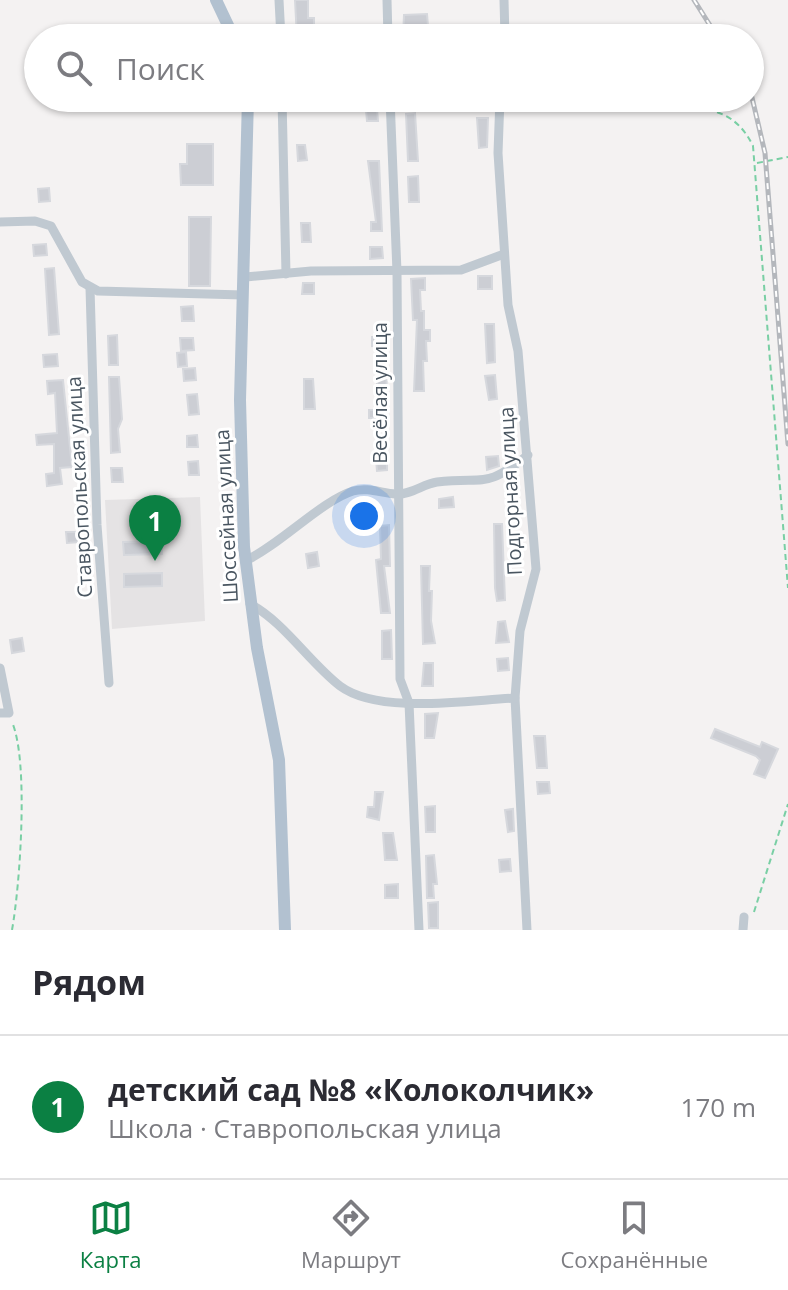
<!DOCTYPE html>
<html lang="ru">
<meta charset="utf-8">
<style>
:root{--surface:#fff;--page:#f2f2f3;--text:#2b2b33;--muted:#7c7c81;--line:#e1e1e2;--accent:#0b8043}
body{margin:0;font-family:"Open Sans",sans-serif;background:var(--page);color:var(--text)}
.you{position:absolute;left:364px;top:516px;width:28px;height:28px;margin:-20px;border:6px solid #fff;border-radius:50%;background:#1a73e8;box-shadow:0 0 0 12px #1a73e833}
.badge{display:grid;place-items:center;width:52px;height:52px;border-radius:50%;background:var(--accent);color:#fff;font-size:26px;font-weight:700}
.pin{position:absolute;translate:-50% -66px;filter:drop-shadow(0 2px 4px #0008)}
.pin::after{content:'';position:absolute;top:42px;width:28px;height:24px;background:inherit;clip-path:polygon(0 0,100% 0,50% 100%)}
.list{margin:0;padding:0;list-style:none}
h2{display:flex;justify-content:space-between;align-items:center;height:104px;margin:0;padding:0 32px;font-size:34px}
h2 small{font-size:26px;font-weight:400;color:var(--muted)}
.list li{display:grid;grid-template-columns:52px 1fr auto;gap:24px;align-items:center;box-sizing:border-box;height:144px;padding:0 32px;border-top:2px solid var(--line)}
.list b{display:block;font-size:30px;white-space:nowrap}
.list p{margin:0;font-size:26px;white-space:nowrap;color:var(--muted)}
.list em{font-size:26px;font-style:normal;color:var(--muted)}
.icon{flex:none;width:44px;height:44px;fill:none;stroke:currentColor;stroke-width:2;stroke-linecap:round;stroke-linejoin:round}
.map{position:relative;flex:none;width:788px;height:930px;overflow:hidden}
.search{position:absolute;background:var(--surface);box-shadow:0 2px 6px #0004;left:24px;right:24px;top:24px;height:88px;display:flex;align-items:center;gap:20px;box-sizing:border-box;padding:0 28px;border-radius:44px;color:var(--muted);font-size:30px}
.sheet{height:248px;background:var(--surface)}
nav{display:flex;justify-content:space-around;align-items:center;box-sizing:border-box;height:112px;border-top:2px solid var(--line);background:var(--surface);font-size:22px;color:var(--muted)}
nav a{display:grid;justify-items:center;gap:4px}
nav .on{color:var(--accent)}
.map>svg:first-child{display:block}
.education{fill:#e5e3e4}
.building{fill:#ccced4;stroke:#d6d8dd;stroke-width:2}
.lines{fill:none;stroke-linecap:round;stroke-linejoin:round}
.path{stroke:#79cfa4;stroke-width:2;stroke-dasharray:6 4;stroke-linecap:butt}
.minor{stroke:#c0c9d1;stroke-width:9}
.major{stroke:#b2c1d0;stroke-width:12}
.rail-casing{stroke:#b4b7bc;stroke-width:5}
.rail{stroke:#fff;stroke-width:2;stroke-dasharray:6;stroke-linecap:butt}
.labels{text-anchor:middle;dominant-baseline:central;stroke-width:6;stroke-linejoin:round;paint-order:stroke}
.street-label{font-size:20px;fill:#495560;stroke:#fff}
</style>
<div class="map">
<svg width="788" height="930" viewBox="0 0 788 930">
<rect width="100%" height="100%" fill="#f4f2f2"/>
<polygon class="education" points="200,497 205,621 112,629 105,500"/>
<g class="building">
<polygon points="295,0 308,0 308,18 314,18 314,27 308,28 308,38 297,38"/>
<polygon points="427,14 428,26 414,27 414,38 403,38 404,15"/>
<polygon points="377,109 378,121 367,121 366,110"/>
<polygon points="415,113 418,161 408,161 406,114"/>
<polygon points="477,118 488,118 487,147 479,148"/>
<polygon points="187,144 213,144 213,185 181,185 180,164 187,164"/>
<polygon points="297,145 305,145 307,160 298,161"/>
<polygon points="368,161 379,161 382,231 371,231 371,222 376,222"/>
<polygon points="418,176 419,202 409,202 408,177"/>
<polygon points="49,188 50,201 39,202 38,189"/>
<polygon points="189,217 211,217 210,286 189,286"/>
<polygon points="301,223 310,223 311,242 302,242"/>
<polygon points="46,244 47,255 34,256 33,245"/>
<polygon points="370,247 382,247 383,258 370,259"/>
<polygon points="54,268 59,334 49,335 45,269"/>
<rect x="478" y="276" width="14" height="13"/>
<polygon points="425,278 425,290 420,290 421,311 424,311 424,330 430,330 430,341 426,341 427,361 423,361 424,391 414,391 417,320 413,320 411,279"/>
<polygon points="303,283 314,283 314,294 302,294"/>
<polygon points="193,306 194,321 182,321 181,307"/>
<polygon points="485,324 494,324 495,362 487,363"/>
<polygon points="386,325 387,418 369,418 369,410 377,410 377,345 372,346 372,337 375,337 375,326"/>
<polygon points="117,335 118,365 109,365 108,336"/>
<polygon points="180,338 193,338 194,350 181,351"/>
<polygon points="186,352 187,366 178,367 177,353"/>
<polygon points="57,354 58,366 44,367 43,355"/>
<polygon points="195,368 196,380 184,381 183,369"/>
<polygon points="495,375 497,399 489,400 485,376"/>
<polygon points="109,377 119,377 122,419 118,429 120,452 111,453"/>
<polygon points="304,379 313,379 315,409 304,409"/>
<polygon points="63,380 72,467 60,468 62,484 47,486 46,474 54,473 54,444 37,445 36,435 57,433 55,393 48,394 47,381"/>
<polygon points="197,394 199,414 189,415 187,395"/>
<polygon points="197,435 198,447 187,447 187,436"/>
<polygon points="498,456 499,466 487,470 486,457"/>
<polygon points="387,457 387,470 377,471 376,458"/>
<polygon points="198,461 199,475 189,475 188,462"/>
<polygon points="111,468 122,468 123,482 112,482"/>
<polygon points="453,497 454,507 439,508 439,499"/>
<polygon points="494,524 502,524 505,600 497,601 495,588"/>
<polygon points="389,525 390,566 384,566 390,613 381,613 376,560 381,559 380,526"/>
<polygon points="66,532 79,532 80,542 67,543"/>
<polygon points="162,541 162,554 124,555 123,542"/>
<polygon points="317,552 319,566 308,568 306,554"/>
<polygon points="421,566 430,566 429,591 432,591 431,621 435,643 423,644"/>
<polygon points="162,573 162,586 124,587 124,574"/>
<polygon points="505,621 509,642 496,643 498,622"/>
<polygon points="391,630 392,659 382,659 382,631"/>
<polygon points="22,638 24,651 12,653 10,640"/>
<polygon points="508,658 509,670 498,671 497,659"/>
<polygon points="424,663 433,663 433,686 422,686"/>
<polygon points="438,713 434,738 425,738 425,714"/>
<polygon points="715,729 760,747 762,742 778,749 765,778 754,774 760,760 756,756 711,738"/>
<polygon points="534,736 545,736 547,768 537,768"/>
<polygon points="537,782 549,782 550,793 538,794"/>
<polygon points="375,792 383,792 379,820 367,817 368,807 374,807"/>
<polygon points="435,806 435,832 426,832 425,807"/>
<polygon points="513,809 514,831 508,832 505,810"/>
<polygon points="383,833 393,833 397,860 385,860"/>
<polygon points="434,855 437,884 433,884 434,898 427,898 426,856"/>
<polygon points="510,859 511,871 500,872 499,860"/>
<polygon points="398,884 398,898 385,898 385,885"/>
<polygon points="438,902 438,928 429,928 428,903"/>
</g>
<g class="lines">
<g class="path">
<path d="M599,98C656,127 721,80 753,146L788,588"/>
<polyline points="757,163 788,157"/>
<polyline points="754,912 788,804"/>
<path d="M12,930C20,886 29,761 12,722"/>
</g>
<g class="minor">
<polyline points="279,0 281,38"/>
<polyline points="387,0 388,38"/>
<polyline points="504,0 505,38"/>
<polyline points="282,98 286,274"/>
<polyline points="390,98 397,272 400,679 409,703 419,930"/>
<polyline points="500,98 498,153 508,305 518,351 536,569 520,631 515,698 527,930"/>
<polyline points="0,222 35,221 51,226 82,282 98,291 243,295"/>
<polyline points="246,277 311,271 461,270 504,254"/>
<polyline points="90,288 97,525 109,683"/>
<path d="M245,561C280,545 321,501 353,491C368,487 381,493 396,494C411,495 423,484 437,482C486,476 484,490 528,455"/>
<path d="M250,604C283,621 310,663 340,686C379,715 469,700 515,698"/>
<polyline points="0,668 9,713 0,713"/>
<polyline points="743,930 744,917"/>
</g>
<g class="major">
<polyline points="216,0 234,38"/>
<polyline points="248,98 240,400 244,547 257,648 279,760 285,930"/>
</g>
<defs>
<g id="rail">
<polyline points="694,0 718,38"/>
<polyline points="750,89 765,153 788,444"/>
</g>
</defs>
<use href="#rail" class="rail-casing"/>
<use href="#rail" class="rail"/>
</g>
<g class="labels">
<g class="street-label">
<text transform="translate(379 393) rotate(-90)">Весёлая улица</text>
<text transform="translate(79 487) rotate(-93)">Ставропольская улица</text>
<text transform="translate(510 491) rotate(-93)">Подгорная улица</text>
<text transform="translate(226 516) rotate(-93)">Шоссейная улица</text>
</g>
</g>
</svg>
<div class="you"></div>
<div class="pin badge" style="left:155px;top:561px">1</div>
<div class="search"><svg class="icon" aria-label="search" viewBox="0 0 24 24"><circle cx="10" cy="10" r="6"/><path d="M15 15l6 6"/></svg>Поиск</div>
</div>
<section class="sheet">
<h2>Рядом<small></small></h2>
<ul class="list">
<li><span class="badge">1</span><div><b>детский сад №8 «Колоколчик»</b><p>Школа · Ставропольская улица</p></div><em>170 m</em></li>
</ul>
</section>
<nav>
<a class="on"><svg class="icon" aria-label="map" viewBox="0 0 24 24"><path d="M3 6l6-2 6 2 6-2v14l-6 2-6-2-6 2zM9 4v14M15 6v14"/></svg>Карта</a>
<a><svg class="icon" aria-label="directions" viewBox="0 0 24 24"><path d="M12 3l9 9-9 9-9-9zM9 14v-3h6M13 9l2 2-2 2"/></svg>Маршрут</a>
<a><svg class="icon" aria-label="saved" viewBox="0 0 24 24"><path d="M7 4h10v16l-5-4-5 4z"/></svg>Сохранённые</a>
</nav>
